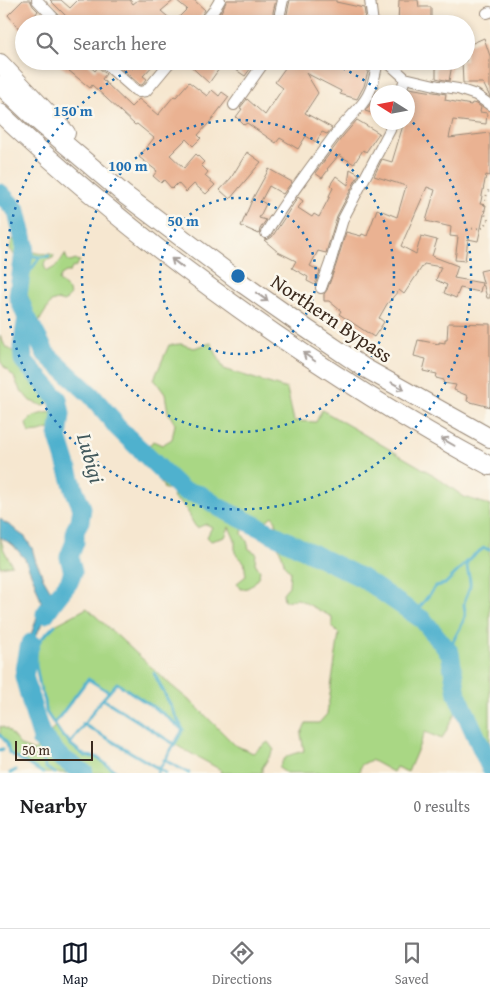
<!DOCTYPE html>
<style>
:root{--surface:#fff;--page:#f2f2f2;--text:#202124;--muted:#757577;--line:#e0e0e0;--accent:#111827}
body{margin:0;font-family:"Gentium Book Plus",serif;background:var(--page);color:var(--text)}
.compass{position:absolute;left:370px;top:85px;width:45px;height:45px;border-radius:50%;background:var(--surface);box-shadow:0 2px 8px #0003;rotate:281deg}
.scale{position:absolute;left:15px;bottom:12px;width:78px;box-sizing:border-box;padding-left:5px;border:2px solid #3b2a1e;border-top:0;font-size:14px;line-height:18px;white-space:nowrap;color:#3b2a1e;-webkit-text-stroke:4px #fbf7ec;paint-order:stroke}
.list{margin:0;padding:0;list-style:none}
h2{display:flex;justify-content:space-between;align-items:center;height:65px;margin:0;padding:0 20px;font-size:21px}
h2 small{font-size:16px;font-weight:400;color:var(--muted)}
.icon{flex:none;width:28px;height:28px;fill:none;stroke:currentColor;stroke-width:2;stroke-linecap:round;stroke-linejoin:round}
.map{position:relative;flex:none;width:490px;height:773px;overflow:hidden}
.search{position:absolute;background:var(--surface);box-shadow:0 2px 8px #0003;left:15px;right:15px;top:15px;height:55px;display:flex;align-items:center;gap:12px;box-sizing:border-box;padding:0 18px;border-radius:28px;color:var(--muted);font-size:19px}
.sheet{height:155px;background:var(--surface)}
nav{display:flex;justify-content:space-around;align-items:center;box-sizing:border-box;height:70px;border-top:1px solid var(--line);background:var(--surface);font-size:14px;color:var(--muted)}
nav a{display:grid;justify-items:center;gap:2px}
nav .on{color:var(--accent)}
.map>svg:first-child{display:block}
.green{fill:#a9d784;stroke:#728051}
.water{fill:#4fb1ce;stroke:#456e76}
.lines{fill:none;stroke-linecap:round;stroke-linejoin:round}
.stream{stroke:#4fb1ce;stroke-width:3}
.river{stroke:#4fb1ce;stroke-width:19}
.building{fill:#eab292}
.street-casing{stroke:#988877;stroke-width:12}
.highway-casing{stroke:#988877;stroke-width:20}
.path{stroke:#988877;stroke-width:2;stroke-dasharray:1 4;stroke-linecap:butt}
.street{stroke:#fff;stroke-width:10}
.highway{stroke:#fff;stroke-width:18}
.oneway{stroke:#a79f9a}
.ring{fill:none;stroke:#1f6fb2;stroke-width:2.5;stroke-dasharray:2.5 5}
.labels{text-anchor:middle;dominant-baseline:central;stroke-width:5;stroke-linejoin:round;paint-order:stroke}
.street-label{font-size:20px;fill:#3b2a1e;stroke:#fbf7ec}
.water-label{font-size:21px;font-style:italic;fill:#42595c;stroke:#fbf7ec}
.centre{fill:#1f6fb2;stroke:#fbf7ec;stroke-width:2.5}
.ring-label{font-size:15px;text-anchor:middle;font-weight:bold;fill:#1f6fb2;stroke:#fbf7ec;stroke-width:5;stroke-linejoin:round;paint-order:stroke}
</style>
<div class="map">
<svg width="490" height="773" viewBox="0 0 490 773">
<rect width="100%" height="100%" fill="#fbf7ec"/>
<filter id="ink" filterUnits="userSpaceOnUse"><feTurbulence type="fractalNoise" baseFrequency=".02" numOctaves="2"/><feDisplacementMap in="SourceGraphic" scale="10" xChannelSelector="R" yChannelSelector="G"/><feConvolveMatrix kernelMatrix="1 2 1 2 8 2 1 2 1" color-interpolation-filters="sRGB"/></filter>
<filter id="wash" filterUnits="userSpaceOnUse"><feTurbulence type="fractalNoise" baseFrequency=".0096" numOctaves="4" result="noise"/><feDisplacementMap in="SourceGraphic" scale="20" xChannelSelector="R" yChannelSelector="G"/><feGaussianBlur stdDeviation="1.12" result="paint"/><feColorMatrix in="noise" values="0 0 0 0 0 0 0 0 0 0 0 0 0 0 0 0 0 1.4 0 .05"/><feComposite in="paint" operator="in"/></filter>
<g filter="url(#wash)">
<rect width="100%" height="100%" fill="#f6e7d0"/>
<g class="green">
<path d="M15,239C21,245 28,251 37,253C43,254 49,253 54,255L53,258L45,261L44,266L47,271C56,268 60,262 65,254L67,259L70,262L76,260L80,261L76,266L72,268L70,272H66L61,275L59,281L69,290L70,296L64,302L57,300L51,302L40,320L38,326L31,339L25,346L23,359L42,375L54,389L51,400L44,406L30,401L19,388L14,377L5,368L0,361V335L5,346L14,352V342L17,331L24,323L29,299L25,290L17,288C20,269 21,264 10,249L12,240Z"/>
<path d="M211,343L224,369L287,389L294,421L316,422L322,410L432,474L464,497L490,505V767L461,702L442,739L425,732L408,772L396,767L393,772L371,760L361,765L359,773H286L279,768C285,754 290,755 304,751L301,734L306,723H319L327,714L339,634L332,627V617L298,599L284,601L283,593L289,586L290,571L285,566L282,555L277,544L276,521L272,516L265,522L267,539H263L257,536L260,524L254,520L243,526L242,534L247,541L249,549L256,553L255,563L260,571C258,581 250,590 240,589L237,583L246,576L244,562L235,553V540L229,527L225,537L211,541L207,537L212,527L206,524L197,528C190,521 189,509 181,503C179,501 176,501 174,499L171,489H164L161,482L169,467L160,457L148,447L153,441L162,445L172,439L175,424L168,412L165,394L154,379L169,345L181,344L194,348Z"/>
<path d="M54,412L65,416L64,423L62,426L56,427L39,432L29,433L26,424C32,414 43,413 54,412Z"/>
<polygon points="0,537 4,550 12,565 0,567"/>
<polygon points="87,608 172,686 196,706 235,745 253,753 268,742 274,750 262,768 262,773 220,773 221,770 174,744 183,729 165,715 117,683 109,692 88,679 54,724 46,712 45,701 40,687 36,665 36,650 41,639 55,625"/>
<path d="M0,726L7,729L21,746L34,751L45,740L55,726C62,736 73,748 83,754C87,757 91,756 95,757C103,760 111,768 118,773H43L9,753L7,743L0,735Z"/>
</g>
<g class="water">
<polygon points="80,504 86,509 85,517 78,535 79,543 70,560 66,559 67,550 70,545 71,525 78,514"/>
<polygon points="0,518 5,523 11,526 19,533 25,537 32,548 36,562 39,567 43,578 53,595 58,600 57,610 44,619 31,647 26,666 24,658 23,646 29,640 42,604 35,583 25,559 13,545 0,537"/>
</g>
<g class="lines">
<g class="stream">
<polyline points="24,254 39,257"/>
<polyline points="20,286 40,257 49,256"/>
<polyline points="420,617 419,608 436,586 445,584 474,555 484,548 490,550"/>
<polyline points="55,625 41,639 36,650 36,665 40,687 45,701 46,712 63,737 67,739 70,744"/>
<path d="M450,653C451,639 462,629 465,616C466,612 464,608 464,604C465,598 469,592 470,586C471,577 466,571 467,562"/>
<polyline points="154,673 183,730 157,773"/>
<polyline points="103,699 174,744"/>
<path d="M34,713C33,725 38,733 33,743L38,747L46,768L55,773"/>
<polyline points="54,724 88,679 109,692"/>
<polyline points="83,724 166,773"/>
<polyline points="0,735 7,743 9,753 43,773"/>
<polyline points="38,747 50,755 71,773"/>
<polyline points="0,750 3,749"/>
<polyline points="164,760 189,773"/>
<polyline points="10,773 16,770"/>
<polyline points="118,773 96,757 85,756 70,744 100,702 117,683 165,715 183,730"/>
</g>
<g class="river">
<polyline points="0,193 17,211 25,245 18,296 27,318 46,354 91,395 110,417 116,426 183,491 201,495 220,508 362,578 423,620 450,653 457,694 490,767"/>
<polyline points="27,318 22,347 23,359 23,360 58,399 61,414 58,437 74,489 82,508 80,521 75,530 75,542 69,557 73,572 69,582 54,601 45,614"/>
<polyline points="31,643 29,648 24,676 34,713 41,735 60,757 84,773"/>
</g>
</g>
<g id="blocks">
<g class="building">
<polygon points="23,0 30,0 33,6 38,11 33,18 39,24 24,24 24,35 8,15"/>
<polygon points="50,0 61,0 70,8 78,0 130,0 133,4 138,0 174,0 161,11 174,22 187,9 176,0 194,0 205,10 198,20 196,24 74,24"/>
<polygon points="227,0 276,0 273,12 273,24 212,24 220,14"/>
<polygon points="290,0 336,0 336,2 364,8 365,14 363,24 287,24 287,14"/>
<polygon points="399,0 418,0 419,7 431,7 431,24 398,24"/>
<polygon points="484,38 490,56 490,97 483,83 463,83 462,61 466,61 466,46"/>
<polygon points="53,61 84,61 95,71 98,67 106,74 102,79 131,107 139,99 158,115 174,96 176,97 189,82 207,96 212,90 219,96 222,92 229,97 209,123 198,135 201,138 193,146 186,139 170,155 184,168 196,154 204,162 201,165 208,172 205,176 215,185 206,194 194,184 186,192 178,183 172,189 164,180 161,183 153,176 157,171 139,157 154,138 137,124 135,125 92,85 90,88 68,70 67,71"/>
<polygon points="113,61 157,61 143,76 147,79 142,85 140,85"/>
<polygon points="185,61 256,61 245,76 224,62 209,83"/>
<polygon points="282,61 371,61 364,86 357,99 340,94 341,91 306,73 318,93 305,113 332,128 327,134 322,132 316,142 306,136 298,149 280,138 276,143 247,123 244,125 236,117 242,109 240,108 247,99 265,115 283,88 275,82 288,64"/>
<polygon points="452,65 449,81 436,78 436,67"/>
<polygon points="409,88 446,94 445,100 471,105 472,103 477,104 481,107 480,112 487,113 486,124 453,120 449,138 490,133 490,176 486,175 481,201 480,204 486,205 478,241 468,239 465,261 455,260 458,237 450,236 451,227 426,221 435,190 427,187 401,246 416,254 421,236 437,240 432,256 458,266 454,278 482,283 480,292 460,288 456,298 444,293 447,285 436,280 441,267 424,264 404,294 399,290 387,304 379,318 384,322 374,337 339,314 341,311 329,301 324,301 324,294 327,290 336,265 346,232 361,236 362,234 367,236 377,209 397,217 406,186 374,176 382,159 392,162 404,122 408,122 408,94"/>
<polygon points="377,91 378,91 378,115 365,111 371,103"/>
<polygon points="357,120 379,133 366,152 363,150 354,164 339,155 327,169 328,170 322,178 315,173 343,136"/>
<polygon points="247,152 261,162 230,199 220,190 231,178"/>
<polygon points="269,169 292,182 283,194 269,186 261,201 266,204 259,218 266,220 260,229 259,234 241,226 253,198"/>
<polygon points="350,169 359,174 337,216 326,253 318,251 310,266 320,271 315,285 307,281 308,277 292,268 296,261 278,252 264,240 269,239 272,237 298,197 303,201 298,208 312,217 314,214 319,217 330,196 329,196 333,188 330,185 336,176 348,185"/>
<polygon points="489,269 490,275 490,298 487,298 480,271"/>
<polygon points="448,323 490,324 490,407 467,401 468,396 454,390 456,385 443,383 444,380 436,378 437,374 423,371 426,359 414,356 418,340 439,344 439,342 445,343 445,340 447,340"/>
</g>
</g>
</g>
<g filter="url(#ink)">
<use href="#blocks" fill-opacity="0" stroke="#988877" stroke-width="1"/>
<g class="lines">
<defs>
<g id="street">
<polyline points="37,0 51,15 60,24"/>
<polyline points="370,0 373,24"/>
<polyline points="487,13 490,12"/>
<polyline points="203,24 214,10 220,0"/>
<polyline points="280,24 280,13 283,0"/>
<polyline points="102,61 135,90 139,92 146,91 171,61"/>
<polyline points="386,61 405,78 439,86 458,89 476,95 490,105"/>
<polyline points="401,92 405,78"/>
<polyline points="234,105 265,61"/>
<path d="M266,233C286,199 311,167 334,136C343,124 353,115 362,104C372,92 375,76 378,61"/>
<polyline points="321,288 330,263 343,219 390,130 392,122"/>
</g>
<g id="highway">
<polyline points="0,63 66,133"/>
<polyline points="0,85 38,121 125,195 243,284 307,329 363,367 490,438"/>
<path d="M0,113C49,160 102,204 155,246C261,328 373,403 490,466"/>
</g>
</defs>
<use href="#street" class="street-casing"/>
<use href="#highway" class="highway-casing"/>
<path class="path" d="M467,229L482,228L488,220C481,210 485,198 490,187"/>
<use href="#street" class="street"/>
<use href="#highway" class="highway"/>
</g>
<defs><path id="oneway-shaft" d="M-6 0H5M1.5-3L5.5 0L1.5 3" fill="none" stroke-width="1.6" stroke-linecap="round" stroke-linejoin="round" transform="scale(1.25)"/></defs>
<g class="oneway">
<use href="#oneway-shaft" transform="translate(177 263) rotate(-142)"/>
<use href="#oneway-shaft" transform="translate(262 297) rotate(36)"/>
<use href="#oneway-shaft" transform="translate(309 357) rotate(-145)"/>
<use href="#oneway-shaft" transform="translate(398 386) rotate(29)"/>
<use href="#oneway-shaft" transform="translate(448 442) rotate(-150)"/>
</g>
</g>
<g class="ring">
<circle cx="238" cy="276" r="78"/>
<circle cx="238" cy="276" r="156"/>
<path d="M329 62A233 233 0 0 1 381 92M408 117A233 233 0 1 1 147 62"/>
</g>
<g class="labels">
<g class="street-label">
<text transform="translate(332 318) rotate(34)">Northern Bypass</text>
</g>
<g class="water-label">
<text transform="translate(91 458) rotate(74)">Lubigi</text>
</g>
</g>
<circle cx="238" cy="276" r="8" class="centre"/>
<g class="ring-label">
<text x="73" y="116">150 m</text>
<text x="128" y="171">100 m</text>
<text x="183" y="226">50 m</text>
</g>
</svg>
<svg class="compass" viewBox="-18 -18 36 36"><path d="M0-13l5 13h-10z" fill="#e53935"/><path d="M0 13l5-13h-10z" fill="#757577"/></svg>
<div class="scale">50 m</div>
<div class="search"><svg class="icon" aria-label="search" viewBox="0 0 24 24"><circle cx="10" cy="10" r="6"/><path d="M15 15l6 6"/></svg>Search here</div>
</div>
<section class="sheet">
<h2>Nearby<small>0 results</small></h2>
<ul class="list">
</ul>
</section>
<nav>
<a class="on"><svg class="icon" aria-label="map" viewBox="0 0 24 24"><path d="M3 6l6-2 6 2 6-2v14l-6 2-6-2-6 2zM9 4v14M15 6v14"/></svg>Map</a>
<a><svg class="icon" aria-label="directions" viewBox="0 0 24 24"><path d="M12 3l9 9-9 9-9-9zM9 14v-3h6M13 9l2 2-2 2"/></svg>Directions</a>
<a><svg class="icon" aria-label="saved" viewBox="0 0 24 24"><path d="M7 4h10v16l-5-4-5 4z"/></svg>Saved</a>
</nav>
